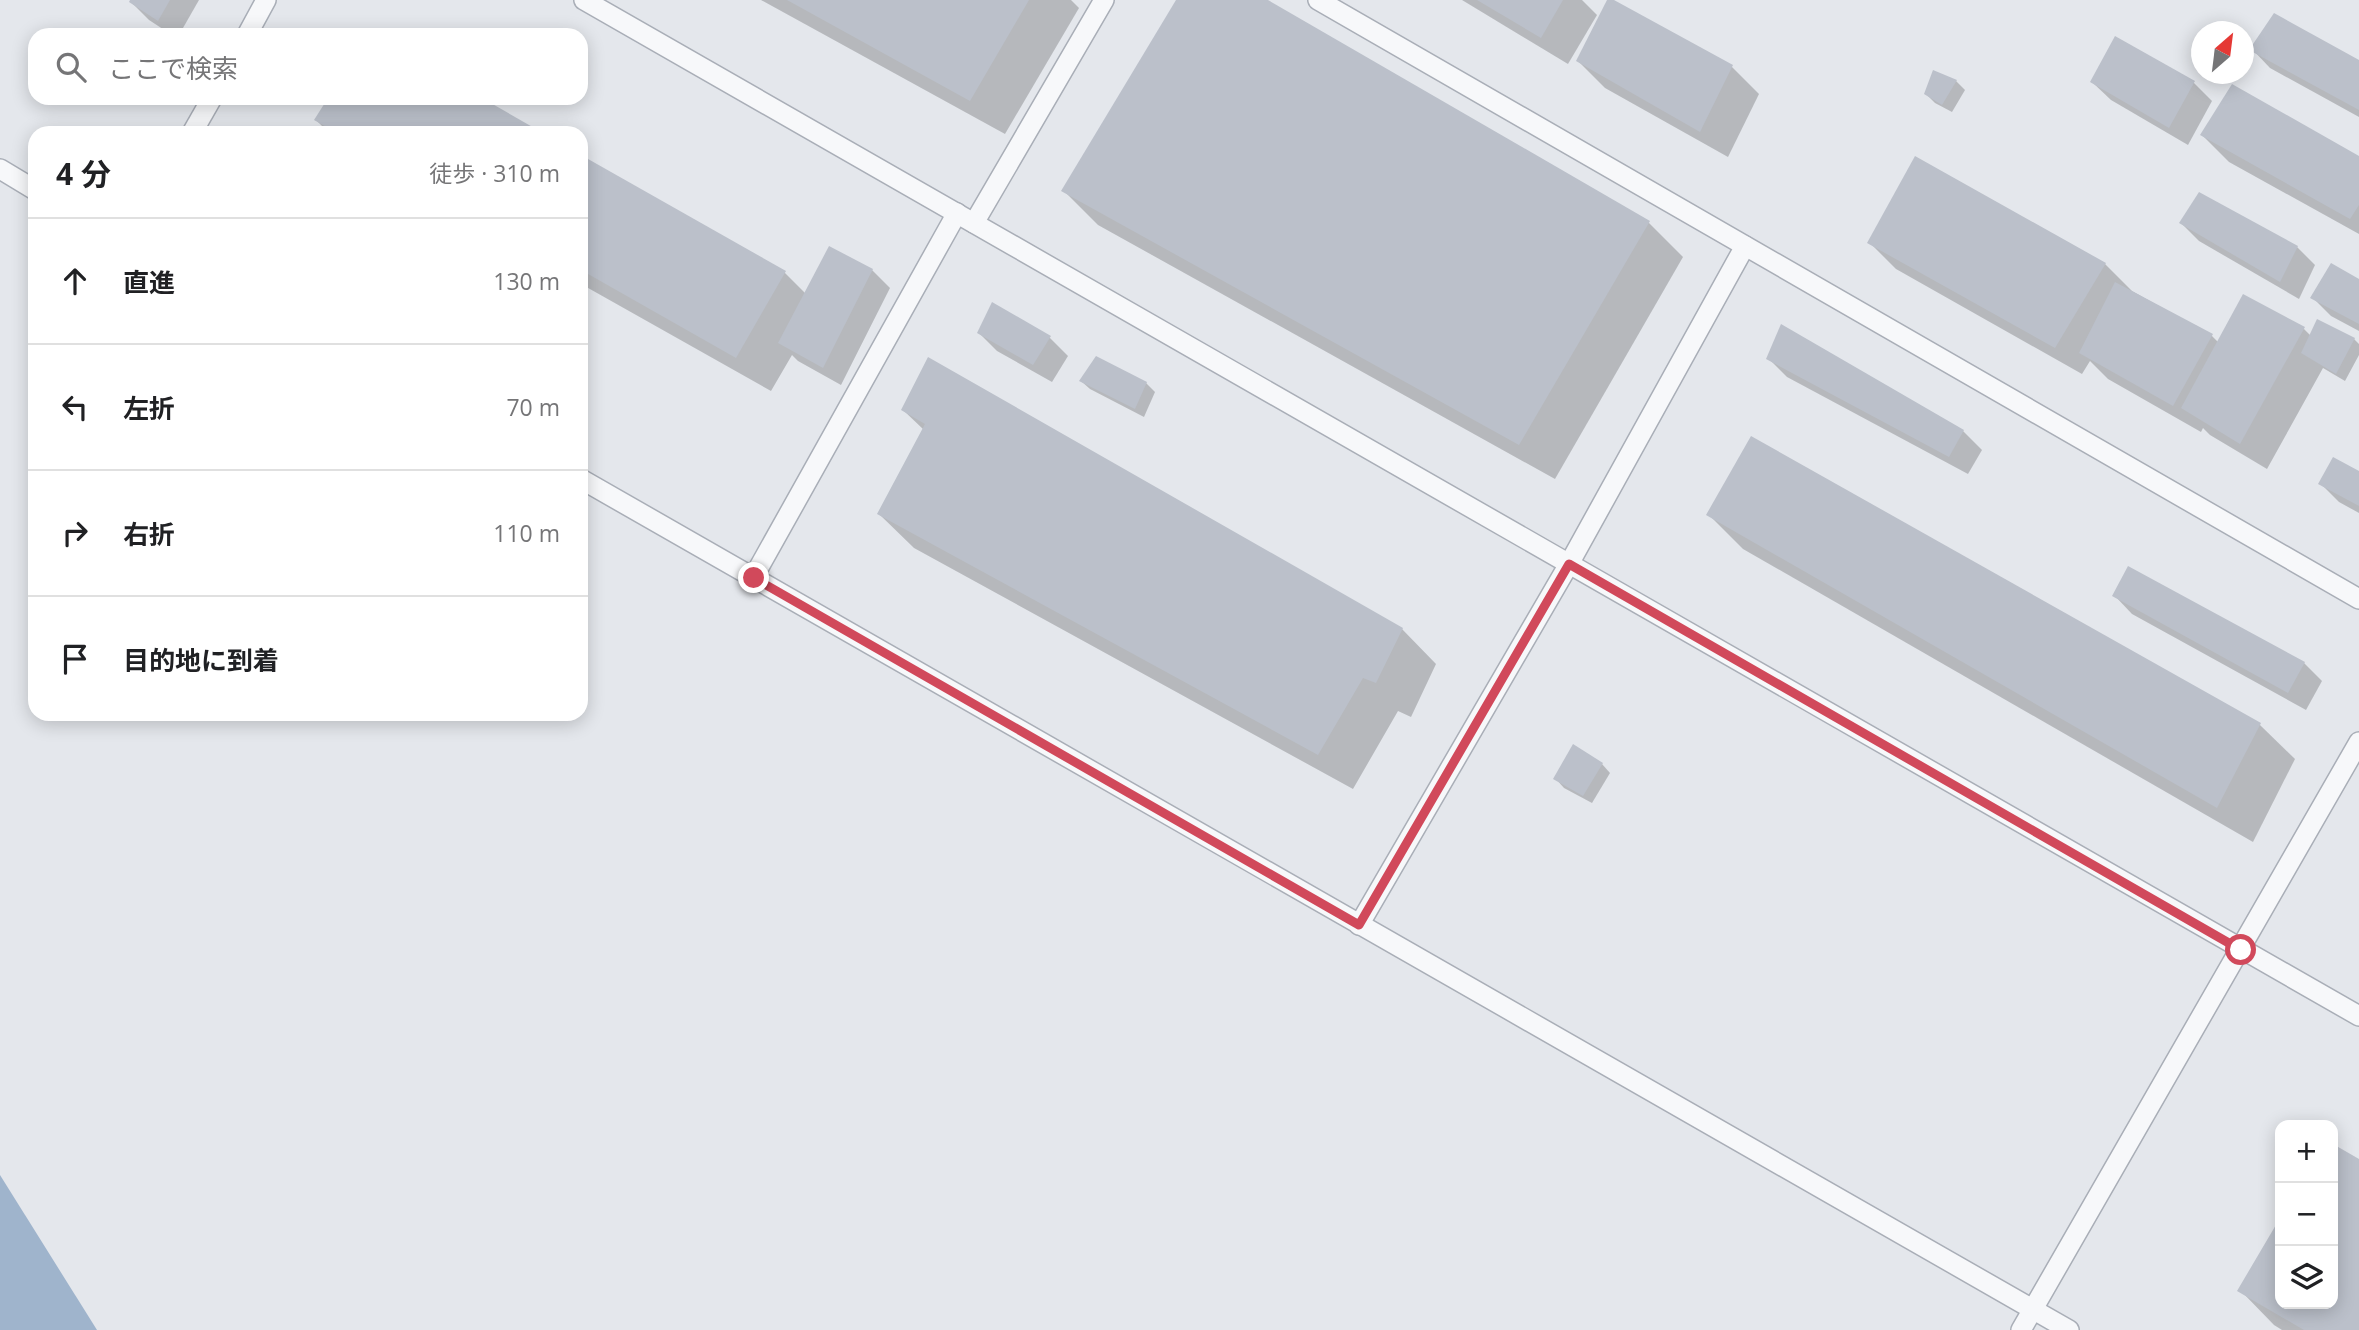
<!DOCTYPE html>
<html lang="ja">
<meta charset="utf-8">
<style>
:root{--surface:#fff;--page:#f6f6f6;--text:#202124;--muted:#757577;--line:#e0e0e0}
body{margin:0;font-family:"Open Sans","Noto Sans JP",sans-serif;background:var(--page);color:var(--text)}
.controls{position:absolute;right:21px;bottom:21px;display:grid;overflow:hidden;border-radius:14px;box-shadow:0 4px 18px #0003}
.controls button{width:63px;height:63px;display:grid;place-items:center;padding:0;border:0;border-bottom:2px solid var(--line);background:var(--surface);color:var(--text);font:35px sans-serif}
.compass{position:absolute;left:2191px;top:21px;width:63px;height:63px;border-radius:50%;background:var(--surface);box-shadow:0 4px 18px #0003;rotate:28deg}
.stop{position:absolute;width:21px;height:21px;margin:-16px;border:5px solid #d1495b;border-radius:50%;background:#fff}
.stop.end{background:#d1495b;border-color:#fff;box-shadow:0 2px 7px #0008}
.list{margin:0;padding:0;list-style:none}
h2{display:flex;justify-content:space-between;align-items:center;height:91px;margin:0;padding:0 28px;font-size:30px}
h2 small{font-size:23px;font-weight:400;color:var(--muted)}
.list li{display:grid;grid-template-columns:46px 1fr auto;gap:21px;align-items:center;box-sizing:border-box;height:126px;padding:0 28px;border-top:2px solid var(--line)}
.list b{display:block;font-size:26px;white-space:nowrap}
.list em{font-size:23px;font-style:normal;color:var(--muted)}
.icon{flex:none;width:38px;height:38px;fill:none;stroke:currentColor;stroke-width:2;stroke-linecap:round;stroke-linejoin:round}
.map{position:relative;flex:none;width:2359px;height:1330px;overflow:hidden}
.search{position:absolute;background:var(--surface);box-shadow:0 4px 18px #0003;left:28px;top:28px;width:560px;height:77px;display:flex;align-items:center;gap:18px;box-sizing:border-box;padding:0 24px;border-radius:21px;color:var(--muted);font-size:26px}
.panel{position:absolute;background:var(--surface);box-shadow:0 4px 18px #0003;left:28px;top:126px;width:560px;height:595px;border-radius:21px}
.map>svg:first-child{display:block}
.water{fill:#9fb4cc}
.shadow{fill:#0003}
.building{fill:#bbc0ca}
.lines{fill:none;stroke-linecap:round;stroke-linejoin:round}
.lane-casing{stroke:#a9aeb7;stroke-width:22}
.lane{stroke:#f7f8fa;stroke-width:19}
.route{stroke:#d1495b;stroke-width:9}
</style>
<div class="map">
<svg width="2359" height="1330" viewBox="0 0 2359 1330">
<rect width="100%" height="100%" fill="#e4e7ec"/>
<polygon class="water" points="0,1175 97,1330 0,1330"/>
<g class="shadow">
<polygon points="132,0 199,0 179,35 172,35 149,20 131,2"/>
<polygon points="761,0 1071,0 1079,8 1005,134"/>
<polygon points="1178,0 1264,0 1649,223 1683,257 1555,479 1098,225 1063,190"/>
<polygon points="1462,0 1582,0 1597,15 1568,64"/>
<polygon points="1609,0 1732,67 1759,94 1728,157 1605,88 1578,61"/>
<polygon points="2252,49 2359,62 2359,117 2270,68"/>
<polygon points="1934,72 1956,81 1965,90 1952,112 1935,103 1926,94"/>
<polygon points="2092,82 2194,83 2212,101 2188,145 2111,100"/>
<polygon points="330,98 478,98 539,133 329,133 316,120"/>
<polygon points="2202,135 2359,158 2359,234 2229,162"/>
<polygon points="581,157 785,273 806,294 872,270 890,288 841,385 798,361 792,355 771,391 581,284"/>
<polygon points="2181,223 2297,247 2315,265 2299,299 2199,241"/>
<polygon points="1869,242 2105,264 2132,291 2212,336 2219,343 2304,329 2311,336 2354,339 2359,344 2359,355 2345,381 2323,368 2267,469 2210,435 2203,428 2201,432 2108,379 2090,361 2082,374 1896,269"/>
<polygon points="2359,281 2359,331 2331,316 2313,298"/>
<polygon points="1782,327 1963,431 1982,450 1968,474 1787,377 1769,359"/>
<polygon points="979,333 1050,338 1068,356 1052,382 997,351"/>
<polygon points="1081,381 1146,383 1155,392 1144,417 1090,389"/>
<polygon points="903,410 1402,629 1436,664 1411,717 1398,711 1353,789 914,548 879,514 924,430"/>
<polygon points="2359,473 2359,513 2339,502 2321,484"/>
<polygon points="1708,514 2260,725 2295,759 2253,842 1743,549"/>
<polygon points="2114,595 2304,663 2322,681 2306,710 2132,614"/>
<polygon points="1602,764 1610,773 1592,803 1564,788 1556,779"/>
<polygon points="2333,1146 2359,1162 2359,1330 2282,1330 2274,1325 2240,1290 2280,1221 2280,1304 2333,1304"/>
</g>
<g class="building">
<polygon points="130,0 170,0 158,21 129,2"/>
<polygon points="787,0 1029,0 970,101"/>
<polygon points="1176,0 1268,0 1650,221 1519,445 1061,191"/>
<polygon points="1477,0 1563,0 1541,38"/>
<polygon points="1607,0 1614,0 1733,65 1700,132 1576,61"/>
<polygon points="2274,13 2359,60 2359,110 2249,50"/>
<polygon points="2115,36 2195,81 2169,128 2090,82"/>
<polygon points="1933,70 1957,80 1942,105 1924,94"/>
<polygon points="2232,84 2359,156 2359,205 2350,219 2200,135"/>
<polygon points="328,98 482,98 543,133 337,133 314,120"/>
<polygon points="581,155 786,271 736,358 581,270"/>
<polygon points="1915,156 2106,263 2055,348 1867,243"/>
<polygon points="2199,192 2298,246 2280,282 2179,223"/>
<polygon points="829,246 873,269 823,368 778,343"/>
<polygon points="2331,263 2359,279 2359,324 2310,298"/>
<polygon points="2115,282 2213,334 2173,406 2079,353"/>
<polygon points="2243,294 2305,327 2240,444 2181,408"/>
<polygon points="992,302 1051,336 1033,365 977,333"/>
<polygon points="2317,319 2355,338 2336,374 2301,353"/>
<polygon points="1781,324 1964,430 1949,457 1766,359"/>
<polygon points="1096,356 1147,382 1135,409 1079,381"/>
<polygon points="928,357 1403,628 1376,683 1363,678 1318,755 877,514 925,424 901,410"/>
<polygon points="1751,436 2261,723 2217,808 1706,515"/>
<polygon points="2333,457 2359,471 2359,506 2318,484"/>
<polygon points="2128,566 2305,662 2288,693 2112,596"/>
<polygon points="1573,744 1603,763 1583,796 1553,779"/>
<polygon points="2333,1144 2359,1159 2359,1330 2304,1330 2237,1291 2280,1218 2280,1304 2333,1304"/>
</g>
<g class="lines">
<defs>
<g id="lane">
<polyline points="584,0 2359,1016"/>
<polyline points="1318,0 2359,599"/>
<polyline points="247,35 266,0"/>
<polyline points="192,133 212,98"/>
<polyline points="0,169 35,190"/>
<polyline points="974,223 1104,0"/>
<polyline points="581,479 2069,1330"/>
<polyline points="753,578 957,213"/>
<polyline points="1359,925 1569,564 1745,246"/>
<polyline points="2021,1330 2359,742"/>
</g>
</defs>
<use href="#lane" class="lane-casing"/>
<use href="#lane" class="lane"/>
</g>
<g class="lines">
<polyline class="route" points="754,578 1359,925 1569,564 2241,950"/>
</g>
</svg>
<div class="controls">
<button>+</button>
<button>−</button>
<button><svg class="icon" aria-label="layers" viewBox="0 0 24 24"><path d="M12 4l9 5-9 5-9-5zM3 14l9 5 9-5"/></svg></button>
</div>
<svg class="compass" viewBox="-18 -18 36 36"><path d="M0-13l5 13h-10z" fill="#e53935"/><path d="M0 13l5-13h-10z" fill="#757577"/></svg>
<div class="stop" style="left:2241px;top:950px"></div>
<div class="stop end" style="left:754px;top:578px"></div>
<div class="search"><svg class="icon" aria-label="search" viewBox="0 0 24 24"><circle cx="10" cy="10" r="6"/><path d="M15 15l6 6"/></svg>ここで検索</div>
<section class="panel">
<h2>4 分<small>徒歩 · 310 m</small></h2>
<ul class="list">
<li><svg class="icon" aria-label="ahead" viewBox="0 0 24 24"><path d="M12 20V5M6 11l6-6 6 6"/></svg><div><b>直進</b></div><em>130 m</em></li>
<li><svg class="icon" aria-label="left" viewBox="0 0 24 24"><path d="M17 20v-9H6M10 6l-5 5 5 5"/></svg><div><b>左折</b></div><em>70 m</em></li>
<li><svg class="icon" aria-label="right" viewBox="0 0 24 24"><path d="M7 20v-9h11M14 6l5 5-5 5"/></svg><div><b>右折</b></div><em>110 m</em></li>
<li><svg class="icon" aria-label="arrive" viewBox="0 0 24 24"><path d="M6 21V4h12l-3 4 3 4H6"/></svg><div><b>目的地に到着</b></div></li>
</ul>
</section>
</div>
